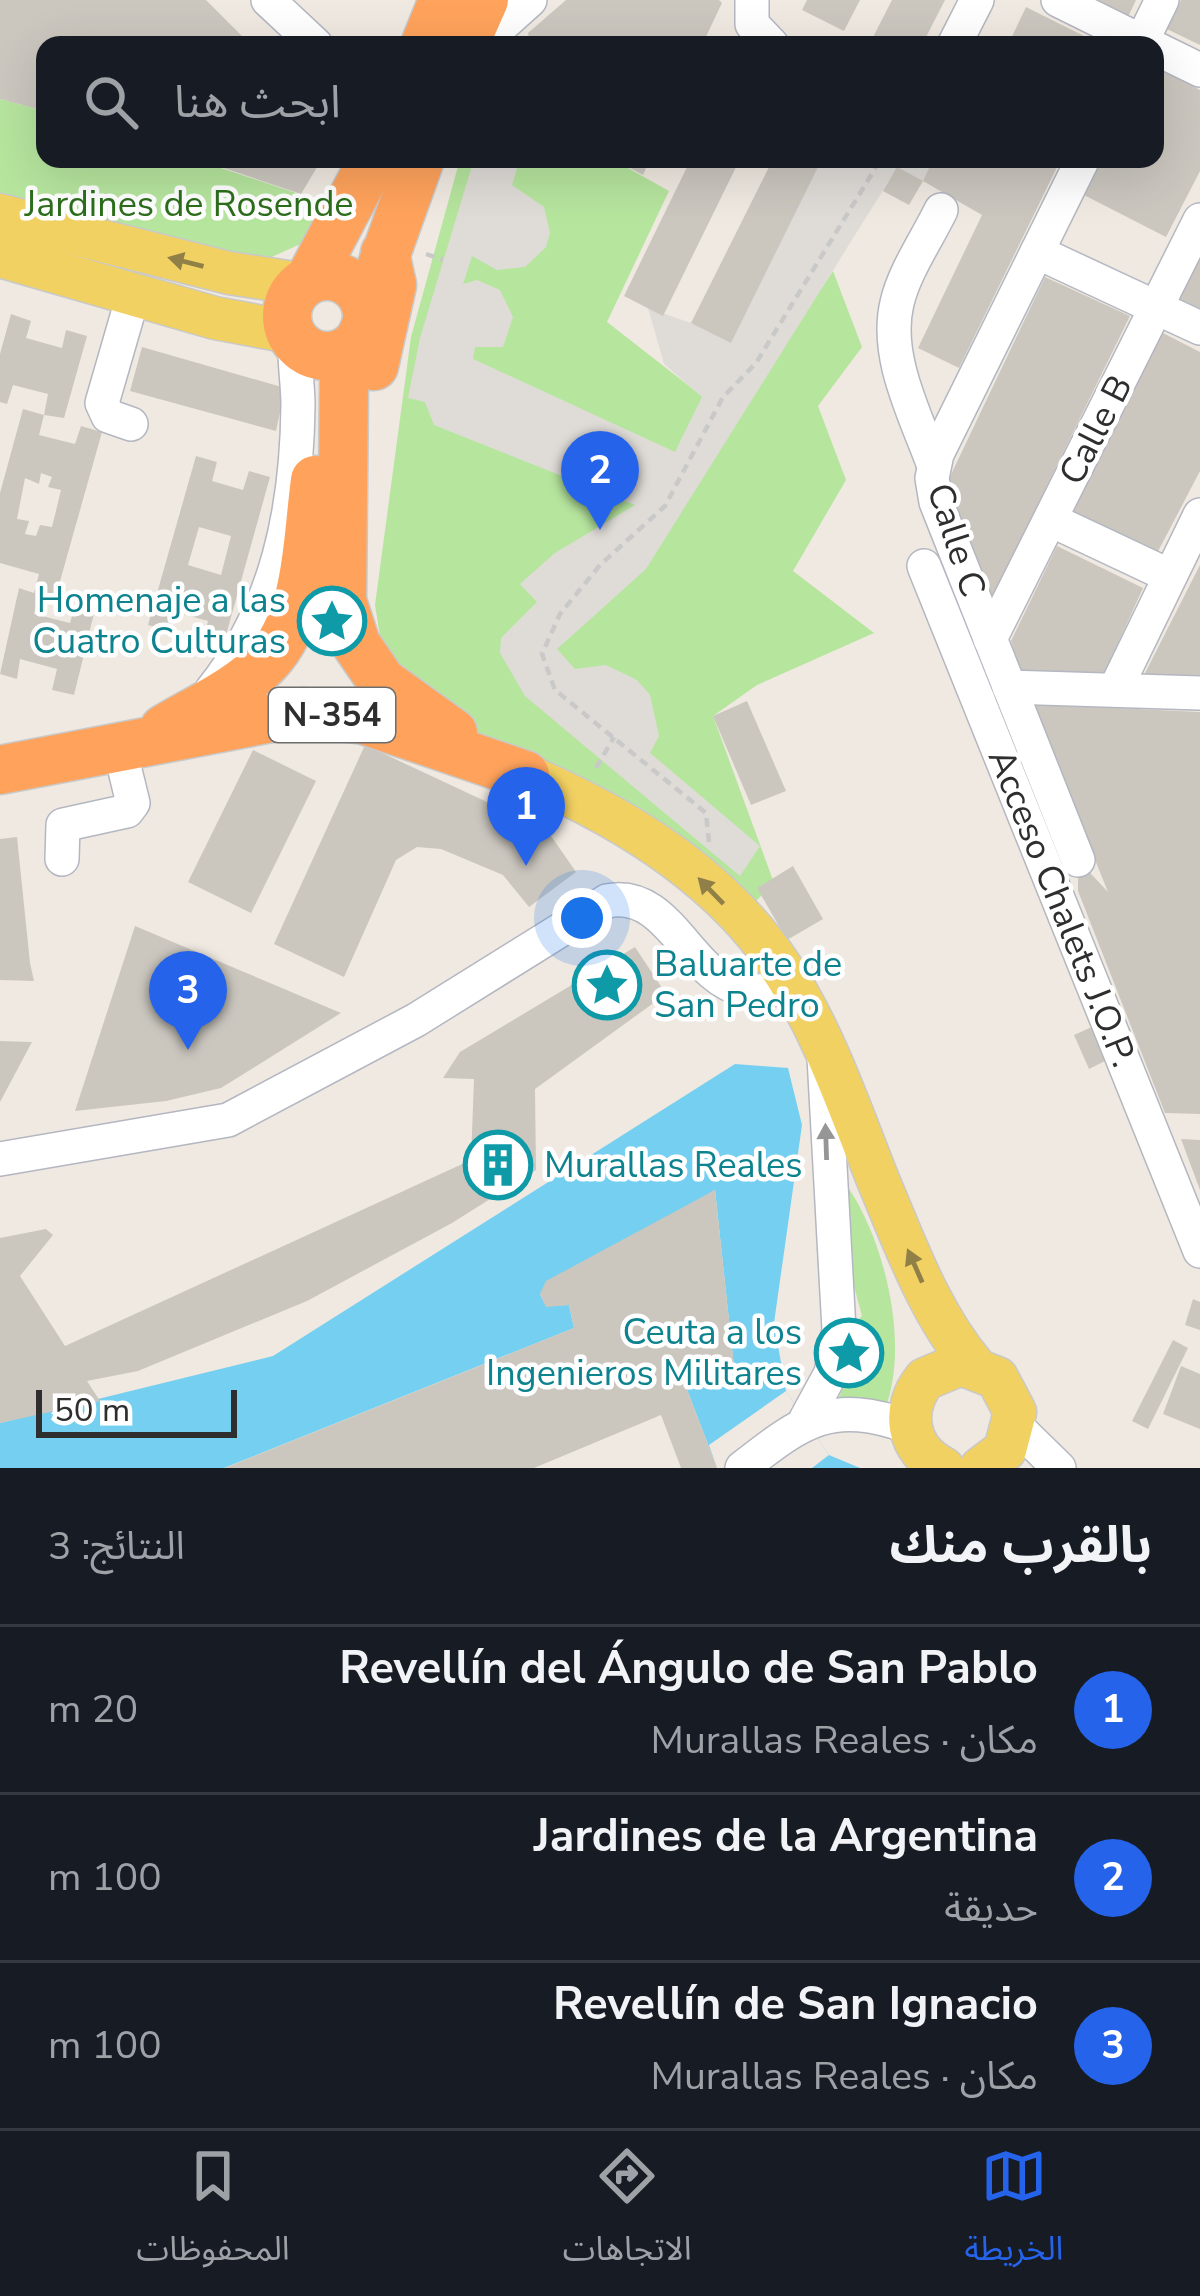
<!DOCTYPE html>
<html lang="ar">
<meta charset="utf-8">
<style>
:root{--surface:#171b24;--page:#20242c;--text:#f1f3f6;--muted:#9ea1a6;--line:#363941;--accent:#2563eb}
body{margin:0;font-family:"Nunito Sans","Noto Sans Arabic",sans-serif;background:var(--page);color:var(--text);direction:rtl}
.scale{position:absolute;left:36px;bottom:30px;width:201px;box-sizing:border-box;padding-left:12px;border:6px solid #2e2e2e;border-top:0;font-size:33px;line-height:42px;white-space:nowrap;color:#2e2e2e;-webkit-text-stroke:9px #fff;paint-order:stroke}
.you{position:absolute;left:582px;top:918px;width:42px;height:42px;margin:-30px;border:9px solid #fff;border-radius:50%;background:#1a73e8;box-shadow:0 0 0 18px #1a73e833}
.badge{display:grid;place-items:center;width:78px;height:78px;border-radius:50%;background:var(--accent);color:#fff;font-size:39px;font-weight:700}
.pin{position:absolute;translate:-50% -99px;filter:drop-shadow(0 3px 6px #0008)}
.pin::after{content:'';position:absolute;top:63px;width:42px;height:36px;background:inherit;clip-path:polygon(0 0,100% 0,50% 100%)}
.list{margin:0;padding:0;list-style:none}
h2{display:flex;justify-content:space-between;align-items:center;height:156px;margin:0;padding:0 48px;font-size:51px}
h2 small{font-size:39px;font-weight:400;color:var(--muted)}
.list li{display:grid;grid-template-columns:78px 1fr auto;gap:36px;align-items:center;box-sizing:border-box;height:168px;padding:0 48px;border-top:3px solid var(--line)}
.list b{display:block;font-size:45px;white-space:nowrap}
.list p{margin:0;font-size:39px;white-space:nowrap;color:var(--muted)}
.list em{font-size:39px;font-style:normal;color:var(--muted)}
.icon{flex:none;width:66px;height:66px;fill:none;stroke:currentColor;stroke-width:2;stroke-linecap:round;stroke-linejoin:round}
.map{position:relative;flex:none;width:1200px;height:1468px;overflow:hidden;direction:ltr}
.search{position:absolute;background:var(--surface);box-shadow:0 12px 48px #0002;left:36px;right:36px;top:36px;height:132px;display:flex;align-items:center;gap:30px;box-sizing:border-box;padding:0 42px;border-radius:24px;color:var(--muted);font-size:45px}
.sheet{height:660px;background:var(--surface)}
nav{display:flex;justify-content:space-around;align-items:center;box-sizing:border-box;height:168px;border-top:3px solid var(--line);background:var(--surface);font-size:33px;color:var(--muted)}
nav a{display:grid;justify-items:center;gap:6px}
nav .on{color:var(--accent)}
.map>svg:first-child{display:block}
.green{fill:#b6e59e}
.plaza{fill:#dfdcd8}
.water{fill:#75cff0}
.pier{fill:#efe9e1}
.building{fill:#cbc7bf;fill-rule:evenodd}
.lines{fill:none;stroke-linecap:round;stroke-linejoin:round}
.minor-casing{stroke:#b4b7c1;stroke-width:36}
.major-casing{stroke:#c9c9c9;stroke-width:45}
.highway-casing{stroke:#c9c9c9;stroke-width:51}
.path{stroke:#c9c9c9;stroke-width:4.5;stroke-dasharray:9 6;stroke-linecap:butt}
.minor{stroke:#fff;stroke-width:33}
.major{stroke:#f2d163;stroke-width:42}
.highway{stroke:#ffa35c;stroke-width:48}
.oneway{fill:#908048}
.oneway2{fill:#969696}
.labels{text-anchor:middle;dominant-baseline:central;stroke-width:9;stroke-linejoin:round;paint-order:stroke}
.shield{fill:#fff;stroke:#6d6d6d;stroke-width:3}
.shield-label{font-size:33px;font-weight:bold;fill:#2e2e2e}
.park-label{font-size:36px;fill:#2c6e1b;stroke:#fff}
.street-label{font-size:36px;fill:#2e2e2e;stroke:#fff}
.culture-label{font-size:36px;fill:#0d838f;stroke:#fff;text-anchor:end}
</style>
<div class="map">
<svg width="1200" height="1468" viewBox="0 0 1200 1468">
<rect width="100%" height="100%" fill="#efe9e1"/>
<g class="green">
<polygon points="0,99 45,111 45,159 194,159 329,204 305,242 265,260 0,201"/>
<polygon points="460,159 612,159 669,191 607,322 734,421 833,271 862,347 818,406 846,480 793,571 874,633 757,685 713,716 774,883 752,905 434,708 394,663 380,636 375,605 411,337"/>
<path d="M847,1186C885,1240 910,1346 885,1409L869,1399L839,1397L859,1356L844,1333L862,1316L845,1253Z"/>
</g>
<polygon class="plaza" points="474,159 520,159 512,185 544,207 550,233 546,247 525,267 497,270 472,256 463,284 477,280 500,290 513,317 503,347 475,347 473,359 675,452 702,397 664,364 648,308 691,323 822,159 933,159 923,181 897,168 646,569 557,649 575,669 606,665 637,680 650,695 659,736 650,753 760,846 740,876 525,696 500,653 501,638 537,602 520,584 555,553 635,505 434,425 425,402 408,398 420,338"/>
<polygon class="water" points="735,1064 788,1068 802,1125 774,1323 786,1391 829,1455 860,1468 717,1468 686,1387 706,1377 729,1379 734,1367 715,1190 540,1294 546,1306 569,1305 574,1328 224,1468 0,1468 0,1423 273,1356"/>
<polygon class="pier" points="786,1391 829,1455 812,1468 717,1468 709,1445"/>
<g class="building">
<polygon points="0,0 206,0 251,45 45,45 45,111 0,99"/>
<polygon points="566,0 719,0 722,3 702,45 530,45 528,33"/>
<polygon points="807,0 860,0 844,31 802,10"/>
<polygon points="892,0 945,0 922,45 869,45"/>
<polygon points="1094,0 1136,0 1128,17"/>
<polygon points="1181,0 1200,0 1200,45 1167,29"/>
<polygon points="1026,7 1102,45 1008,45"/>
<polygon points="1155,67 1200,90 1200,171 1166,237 1082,194 1100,159 1155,159"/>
<polygon points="197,159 322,159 301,194"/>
<polygon points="614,159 650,159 643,175"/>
<polygon points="691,159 740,159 663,316 624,296"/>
<polygon points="773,159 822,159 731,343 691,323"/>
<polygon points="933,159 1061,159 959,368 918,348 982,215 923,181"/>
<polygon points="897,167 923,181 909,205 883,191"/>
<polygon points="1200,239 1200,319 1167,301"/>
<polygon points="1045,277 1130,316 991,600 946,485"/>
<polygon points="11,314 31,321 26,338 62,348 66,330 87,336 64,418 44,415 48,394 13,385 7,404 0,402 0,354"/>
<polygon points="1163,333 1200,352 1200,471 1154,559 1070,515"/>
<polygon points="142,347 285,388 276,431 130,391"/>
<path d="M23,409L44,415L39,435L75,444L81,426L102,432L55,599L39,595L34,614L70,623L75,605L95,609L74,695L52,690L57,669L20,659L17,679L0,674L19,588L34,593L39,574L0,563V493ZM41,473L52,477L48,487L61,490L52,527L40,525L36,536L25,534L29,521L17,519L25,478L39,484Z"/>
<path d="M196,456L217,462L212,481L243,490L249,471L270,477L223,646L203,640L208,621L175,612L169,631L148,625ZM199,527L231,536L221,575L188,565Z"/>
<polygon points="1057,546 1143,588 1101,681 1021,674 1011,641"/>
<polygon points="1200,565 1200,681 1142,679"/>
<polygon points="747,701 786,791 751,805 713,716"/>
<polygon points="1032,704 1200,712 1200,1114 1165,1113 1078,891 1078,860 1108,892"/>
<polygon points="365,745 547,830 576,872 529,907 503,875 441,849 417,847 396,860 344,977 274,944"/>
<polygon points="253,750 316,781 251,913 188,882"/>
<polygon points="17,837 30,963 34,981 0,980 0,839"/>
<polygon points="793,866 823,919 787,940 757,888"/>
<polygon points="135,926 341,1013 221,1088 166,1101 75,1111"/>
<polygon points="635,947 666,994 535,1089 536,1170 452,1223 307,1301 138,1371 87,1381 100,1401 0,1423 0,1238 46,1229 53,1235 20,1276 65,1346 471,1160 474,1079 443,1078 460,1052"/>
<polygon points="1094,1026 1109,1059 1089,1069 1074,1035"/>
<polygon points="0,1041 32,1042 0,1102"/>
<polygon points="1181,1139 1200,1140 1200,1190"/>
<polygon points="715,1190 734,1366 729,1379 706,1377 686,1387 717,1468 681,1468 661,1415 534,1468 225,1468 574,1328 569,1305 546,1307 540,1294 546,1281"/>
<polygon points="1193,1299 1200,1302 1200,1330 1185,1325"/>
<polygon points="1173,1340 1188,1348 1148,1429 1132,1421"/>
<polygon points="1181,1366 1200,1374 1200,1429 1163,1414"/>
</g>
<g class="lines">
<defs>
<g id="minor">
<polyline points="268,0 316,45"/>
<polyline points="752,0 752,24 772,45"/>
<polyline points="1058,0 1149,45"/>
<polyline points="480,45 530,0"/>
<polyline points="954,45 977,0"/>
<polyline points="1140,45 1162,0"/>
<polyline points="1155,48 1200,70"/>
<polyline points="1037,252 1200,328"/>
<polyline points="131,424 108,416 102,403 133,296"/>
<path d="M934,466C916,416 884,357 897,303C904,272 927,239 941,210"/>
<polyline points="1051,520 1170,576"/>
<polyline points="924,566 1200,1251"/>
<polyline points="990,639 1200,220"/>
<polyline points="1009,687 1200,693"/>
<polyline points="1115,690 1200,515"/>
<path d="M211,691C277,609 297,510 298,405C298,384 294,363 295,341"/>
<polyline points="62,859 63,825 127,811 133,803 120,750"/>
<polyline points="1078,860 936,502 932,478 937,454 1083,159"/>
<path d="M0,1159L228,1120L416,1020L607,901C670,888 689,979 745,990C760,993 777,989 792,986"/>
<polyline points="806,1419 831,1373 839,1330 824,1057"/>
<polyline points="1015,1425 1059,1468"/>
<path d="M742,1468C803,1420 831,1399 910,1427"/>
</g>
<g id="major">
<polyline points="0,215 229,273 301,284"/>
<polyline points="0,256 215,318 290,332"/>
<path d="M525,775C622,816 718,874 779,964C823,1029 849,1107 878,1180C905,1244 929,1312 974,1366"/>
<path d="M943,1468C907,1450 900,1410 925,1379L961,1364L997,1378L1015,1412L1005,1450L981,1468"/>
</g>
<g id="highway">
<polyline points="425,45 443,0"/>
<polyline points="464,45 484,0"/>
<circle cx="327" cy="316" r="40"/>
<polyline points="310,279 373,159"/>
<polyline points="376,282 420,159"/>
<polyline points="364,330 344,383 342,601 356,644 382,682 453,733"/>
<polyline points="374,366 392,285 385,253"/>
<path d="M164,729C197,709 240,690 267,661C309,616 307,537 315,480"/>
<polyline points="0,770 303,712 364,720 525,775"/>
</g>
</defs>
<use href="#minor" class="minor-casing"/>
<use href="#major" class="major-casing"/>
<use href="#highway" class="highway-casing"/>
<g class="path">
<polyline points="426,254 443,260"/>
<polyline points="596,768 614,737"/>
<polyline points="709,842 706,813 555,690 542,654 560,614 600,565 665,506 723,397 756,363 881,159"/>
</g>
<use href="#minor" class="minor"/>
<use href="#major" class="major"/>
<use href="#highway" class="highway"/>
</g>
<defs><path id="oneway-solid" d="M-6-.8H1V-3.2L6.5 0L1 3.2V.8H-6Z" transform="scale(3)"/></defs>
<g class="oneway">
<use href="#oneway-solid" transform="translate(186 262) rotate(-166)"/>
<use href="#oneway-solid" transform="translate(711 891) rotate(-134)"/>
<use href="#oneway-solid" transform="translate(915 1266) rotate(-114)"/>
</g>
<use class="oneway2" href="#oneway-solid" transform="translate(826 1142) rotate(-92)"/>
<defs>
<symbol id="sight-ring" viewBox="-11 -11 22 22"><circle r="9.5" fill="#fff" stroke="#0f9aa8" stroke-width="1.5"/><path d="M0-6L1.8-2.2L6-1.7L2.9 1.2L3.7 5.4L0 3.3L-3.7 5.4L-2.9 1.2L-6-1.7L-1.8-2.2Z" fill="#0f9aa8"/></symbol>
<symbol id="building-ring" viewBox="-11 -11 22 22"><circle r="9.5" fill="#fff" stroke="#0f9aa8" stroke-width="1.5"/><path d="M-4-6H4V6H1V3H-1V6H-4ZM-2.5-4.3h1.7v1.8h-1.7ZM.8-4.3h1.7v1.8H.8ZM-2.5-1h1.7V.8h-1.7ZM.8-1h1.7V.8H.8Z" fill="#0f9aa8"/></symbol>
</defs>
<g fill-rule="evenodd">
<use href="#sight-ring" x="294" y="583" width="76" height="76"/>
<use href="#sight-ring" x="569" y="947" width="76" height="76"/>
<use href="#building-ring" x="460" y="1127" width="76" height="76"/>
<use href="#sight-ring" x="811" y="1315" width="76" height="76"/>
</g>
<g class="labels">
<rect class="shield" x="269" y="688" width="126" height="54" rx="9"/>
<g class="shield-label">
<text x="332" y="715">N-354</text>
</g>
<g class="park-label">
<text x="189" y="204">Jardines de Rosende</text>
</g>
<g class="street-label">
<text transform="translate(1096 430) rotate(-63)">Calle B</text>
<text transform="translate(956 540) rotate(72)">Calle C</text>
<text transform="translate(1062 908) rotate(68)">Acceso Chalets J.O.P.</text>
</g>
<g class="culture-label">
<text x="286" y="600">Homenaje a las<tspan x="286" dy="41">Cuatro Culturas</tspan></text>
<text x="654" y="964" text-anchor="start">Baluarte de<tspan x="654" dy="41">San Pedro</tspan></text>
<text x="544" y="1165" text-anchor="start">Murallas Reales</text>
<text x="802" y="1332">Ceuta a los<tspan x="802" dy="41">Ingenieros Militares</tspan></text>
</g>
</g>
</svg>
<div class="scale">50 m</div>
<div class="you"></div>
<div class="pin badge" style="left:526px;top:866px">1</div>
<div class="pin badge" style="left:600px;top:530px">2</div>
<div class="pin badge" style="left:188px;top:1050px">3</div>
<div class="search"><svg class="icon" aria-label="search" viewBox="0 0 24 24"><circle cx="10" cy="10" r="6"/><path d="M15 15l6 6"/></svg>ابحث هنا</div>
</div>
<section class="sheet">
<h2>بالقرب منك<small>النتائج: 3</small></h2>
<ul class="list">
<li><span class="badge">1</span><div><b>Revellín del Ángulo de San Pablo</b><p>مكان · Murallas Reales</p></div><em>20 m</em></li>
<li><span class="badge">2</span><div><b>Jardines de la Argentina</b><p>حديقة</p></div><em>100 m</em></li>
<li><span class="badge">3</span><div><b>Revellín de San Ignacio</b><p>مكان · Murallas Reales</p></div><em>100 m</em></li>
</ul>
</section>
<nav>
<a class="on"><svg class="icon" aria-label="map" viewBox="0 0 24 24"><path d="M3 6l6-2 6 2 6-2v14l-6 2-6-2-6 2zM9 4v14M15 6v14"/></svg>الخريطة</a>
<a><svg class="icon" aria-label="directions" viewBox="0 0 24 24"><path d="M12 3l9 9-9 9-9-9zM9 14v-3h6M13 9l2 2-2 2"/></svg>الاتجاهات</a>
<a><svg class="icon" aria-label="saved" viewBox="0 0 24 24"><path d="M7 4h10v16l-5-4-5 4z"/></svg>المحفوظات</a>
</nav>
